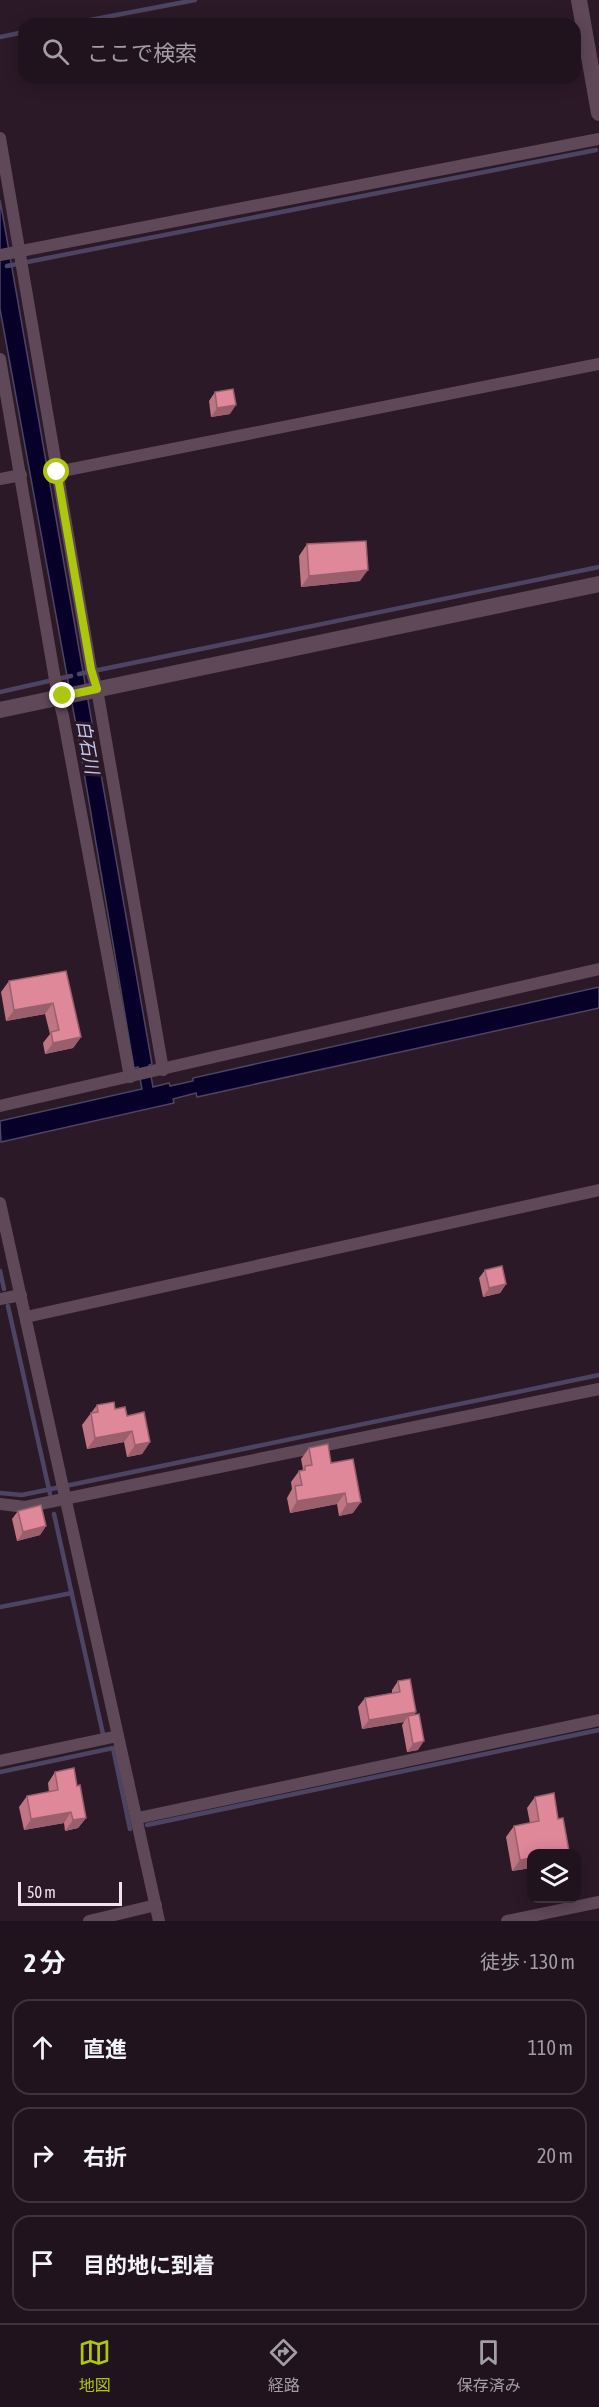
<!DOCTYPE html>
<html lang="ja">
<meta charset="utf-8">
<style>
:root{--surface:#21131d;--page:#291c26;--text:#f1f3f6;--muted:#a29ea4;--line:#3e323b;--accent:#adc60e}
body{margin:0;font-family:"Asap Condensed","Noto Sans JP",sans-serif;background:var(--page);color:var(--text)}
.controls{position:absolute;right:18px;bottom:18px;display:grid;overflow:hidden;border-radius:12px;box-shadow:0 3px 15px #0003}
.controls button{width:54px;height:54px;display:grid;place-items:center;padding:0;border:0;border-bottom:2px solid var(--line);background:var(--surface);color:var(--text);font:30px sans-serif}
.scale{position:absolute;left:18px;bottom:15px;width:104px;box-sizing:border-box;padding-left:6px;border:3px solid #f1e2ec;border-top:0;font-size:16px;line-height:21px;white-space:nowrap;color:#f1e2ec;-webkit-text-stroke:4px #2c1927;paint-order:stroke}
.stop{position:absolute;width:18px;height:18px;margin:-14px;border:4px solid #adc60e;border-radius:50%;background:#fff}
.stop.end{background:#adc60e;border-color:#fff;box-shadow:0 2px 6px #0008}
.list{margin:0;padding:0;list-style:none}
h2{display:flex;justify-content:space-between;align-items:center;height:78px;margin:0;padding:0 24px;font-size:26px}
h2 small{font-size:20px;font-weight:400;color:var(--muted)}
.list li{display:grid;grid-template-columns:39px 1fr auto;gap:18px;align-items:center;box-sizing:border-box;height:96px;margin:0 12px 12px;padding:0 12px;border:2px solid var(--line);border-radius:18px}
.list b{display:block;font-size:22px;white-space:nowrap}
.list em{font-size:20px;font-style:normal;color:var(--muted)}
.icon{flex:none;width:33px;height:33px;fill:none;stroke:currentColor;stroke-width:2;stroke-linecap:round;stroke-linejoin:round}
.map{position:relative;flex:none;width:599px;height:1921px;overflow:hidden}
.search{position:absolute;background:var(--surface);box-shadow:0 3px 15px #0003;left:18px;right:18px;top:18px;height:66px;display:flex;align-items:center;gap:15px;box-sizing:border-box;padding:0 21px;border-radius:18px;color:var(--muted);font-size:22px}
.sheet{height:402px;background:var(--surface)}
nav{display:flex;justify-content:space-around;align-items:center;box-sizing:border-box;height:84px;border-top:2px solid var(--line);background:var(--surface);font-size:16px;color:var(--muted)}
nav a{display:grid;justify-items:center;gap:3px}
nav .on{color:var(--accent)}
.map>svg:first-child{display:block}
.water{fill:#070029;stroke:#4d4464;stroke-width:1.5}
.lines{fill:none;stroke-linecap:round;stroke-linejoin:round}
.stream{stroke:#4d4464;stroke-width:4.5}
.street{stroke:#5f4858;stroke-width:12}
.secondary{stroke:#5f4858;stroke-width:16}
.wall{fill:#bf7584}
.shaded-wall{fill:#9b5f6c}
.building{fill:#de889a;stroke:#9b5f6c;stroke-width:1.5}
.route{stroke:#adc60e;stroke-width:8}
.labels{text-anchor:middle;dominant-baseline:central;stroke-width:6;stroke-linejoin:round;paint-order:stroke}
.water-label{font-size:18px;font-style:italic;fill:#c4c7ee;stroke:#2c1927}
</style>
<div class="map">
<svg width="599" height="1921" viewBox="0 0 599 1921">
<rect width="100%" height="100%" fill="#2c1927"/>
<polygon class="water" points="0,200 152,1064 149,1065 153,1087 169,1083 170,1086 193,1081 193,1078 599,987 599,1008 197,1097 196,1093 173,1099 174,1103 1,1142 0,1121 142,1089 138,1067 134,1068 76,725 0,309"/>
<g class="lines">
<g class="stream">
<polyline points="69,24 195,0"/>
<polyline points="0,37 24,32"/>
<polyline points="7,266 596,150"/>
<polyline points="79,674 599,567"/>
<polyline points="0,692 71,676"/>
<polyline points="0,1271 4,1289"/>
<polyline points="8,1306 50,1494"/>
<polyline points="0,1493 22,1495 599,1375"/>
<polyline points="54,1514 103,1734"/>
<polyline points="0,1607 72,1593"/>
<polyline points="0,1772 113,1748 130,1829"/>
<polyline points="147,1825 599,1730"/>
</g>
<g class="street">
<polyline points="0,138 91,669 97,689 163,1070"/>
<polyline points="0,255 599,139"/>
<polyline points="0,359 58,697 63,716 130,1077"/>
<polyline points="57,472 599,364"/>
<polyline points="0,479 21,475"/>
<polyline points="0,1106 599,969"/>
<polyline points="0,1203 159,1921"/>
<polyline points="0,1299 21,1295"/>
<polyline points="26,1317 599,1190"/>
<polyline points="0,1504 25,1507 599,1389"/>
<polyline points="0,1761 118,1736"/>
<polyline points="138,1818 599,1720"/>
<polyline points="89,1921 156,1905"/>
<polyline points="507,1921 599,1902"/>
</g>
<g class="secondary">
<polyline points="579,0 599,113"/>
<polyline points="0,710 599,584"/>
</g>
</g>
<g class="wall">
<polygon points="215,392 230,414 211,417 209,401"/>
<polygon points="307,544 360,581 301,587 299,556"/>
<polygon points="66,971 81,1037 73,1048 45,1054 43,1043 50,1034 45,1014 6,1021 1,992 9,981"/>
<polygon points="485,1270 506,1284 500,1293 483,1297 479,1278"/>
<polygon points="97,1405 115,1409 127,1416 150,1442 142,1454 127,1457 124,1442 87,1449 82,1425"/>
<polygon points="309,1448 331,1463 353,1513 339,1516 337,1504 290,1513 287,1498 292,1489 291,1482 299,1471 302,1470 303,1469 301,1459"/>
<polygon points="18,1511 46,1526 40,1535 17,1541 12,1519"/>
<polygon points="398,1681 416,1712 414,1715 418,1750 407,1752 402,1725 404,1722 362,1729 358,1707 365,1698 392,1693 392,1690"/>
<polygon points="55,1772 77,1786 86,1818 78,1828 65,1831 64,1823 24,1830 19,1807 27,1796 49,1792 48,1783"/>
<polygon points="535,1797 558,1819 531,1854 531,1868 512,1871 506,1837 514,1826 530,1823 527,1808"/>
</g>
<g class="shaded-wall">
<polygon points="236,405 230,414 211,417 217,408"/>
<polygon points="368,570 360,581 301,587 309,576"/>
<polygon points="53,1003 45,1014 6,1021 14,1010"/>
<polygon points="81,1037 73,1048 45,1054 53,1043"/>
<polygon points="506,1284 500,1293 483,1297 489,1288"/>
<polygon points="132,1431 124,1442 87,1449 95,1438"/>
<polygon points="150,1442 142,1454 127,1457 135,1445"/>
<polygon points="345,1493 337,1504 290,1513 297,1501"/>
<polygon points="361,1502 353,1513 339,1516 347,1504"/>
<polygon points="46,1526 40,1535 17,1541 23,1532"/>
<polygon points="416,1712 409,1721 408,1716 404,1722 362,1729 369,1720"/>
<polygon points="424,1741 418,1750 407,1752 413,1744"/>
<polygon points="71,1812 64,1823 24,1830 31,1819"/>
<polygon points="86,1818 78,1828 65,1831 73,1820"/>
<polygon points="531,1858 531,1868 512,1871 520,1860"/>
</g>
<g class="building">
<polygon points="233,389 236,405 217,408 215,392"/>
<polygon points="366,541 368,570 309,576 307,544"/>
<polygon points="66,971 81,1037 53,1043 51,1032 59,1030 53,1003 14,1010 9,981"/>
<polygon points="502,1266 506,1284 489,1288 485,1270"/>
<polygon points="114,1402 115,1409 125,1407 127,1416 144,1412 150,1442 135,1445 132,1431 95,1438 91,1413 98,1412 97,1405"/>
<polygon points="328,1444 331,1463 353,1459 361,1502 347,1504 345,1493 297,1501 295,1486 302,1485 299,1471 305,1470 305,1466 312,1465 309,1448"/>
<polygon points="41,1505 46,1526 23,1532 18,1511"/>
<polygon points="410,1679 416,1712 369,1720 365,1698 400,1692 398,1681"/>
<polygon points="419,1714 424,1741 413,1744 408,1716"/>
<polygon points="74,1768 77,1786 80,1785 86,1818 73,1820 71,1812 31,1819 27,1796 58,1790 55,1772"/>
<polygon points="554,1793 558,1819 563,1818 569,1851 556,1854 531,1854 531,1858 520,1860 514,1826 539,1821 535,1797"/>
</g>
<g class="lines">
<polyline class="route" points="57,472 91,669 97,689 63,696"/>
</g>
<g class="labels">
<g class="water-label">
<text transform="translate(88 747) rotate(80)">白石川</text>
</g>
</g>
</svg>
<div class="controls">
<button><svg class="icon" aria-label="layers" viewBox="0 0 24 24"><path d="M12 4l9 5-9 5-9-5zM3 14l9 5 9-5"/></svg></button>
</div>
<div class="scale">50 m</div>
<div class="stop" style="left:57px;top:472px"></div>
<div class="stop end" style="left:63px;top:696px"></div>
<div class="search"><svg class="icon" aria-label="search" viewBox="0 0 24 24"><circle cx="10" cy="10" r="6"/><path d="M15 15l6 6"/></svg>ここで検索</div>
</div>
<section class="sheet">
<h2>2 分<small>徒歩 · 130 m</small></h2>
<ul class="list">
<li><svg class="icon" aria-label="ahead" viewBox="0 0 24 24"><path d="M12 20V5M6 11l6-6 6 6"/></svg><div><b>直進</b></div><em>110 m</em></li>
<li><svg class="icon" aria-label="right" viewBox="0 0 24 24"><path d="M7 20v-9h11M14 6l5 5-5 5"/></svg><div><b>右折</b></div><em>20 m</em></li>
<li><svg class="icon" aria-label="arrive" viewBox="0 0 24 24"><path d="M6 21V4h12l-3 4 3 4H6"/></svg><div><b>目的地に到着</b></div></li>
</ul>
</section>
<nav>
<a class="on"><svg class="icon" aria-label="map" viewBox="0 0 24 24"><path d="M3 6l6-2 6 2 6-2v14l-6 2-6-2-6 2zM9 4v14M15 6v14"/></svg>地図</a>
<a><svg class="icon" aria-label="directions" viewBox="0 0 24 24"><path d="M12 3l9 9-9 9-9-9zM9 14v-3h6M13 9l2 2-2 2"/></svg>経路</a>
<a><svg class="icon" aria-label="saved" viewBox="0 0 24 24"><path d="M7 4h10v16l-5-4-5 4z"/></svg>保存済み</a>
</nav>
